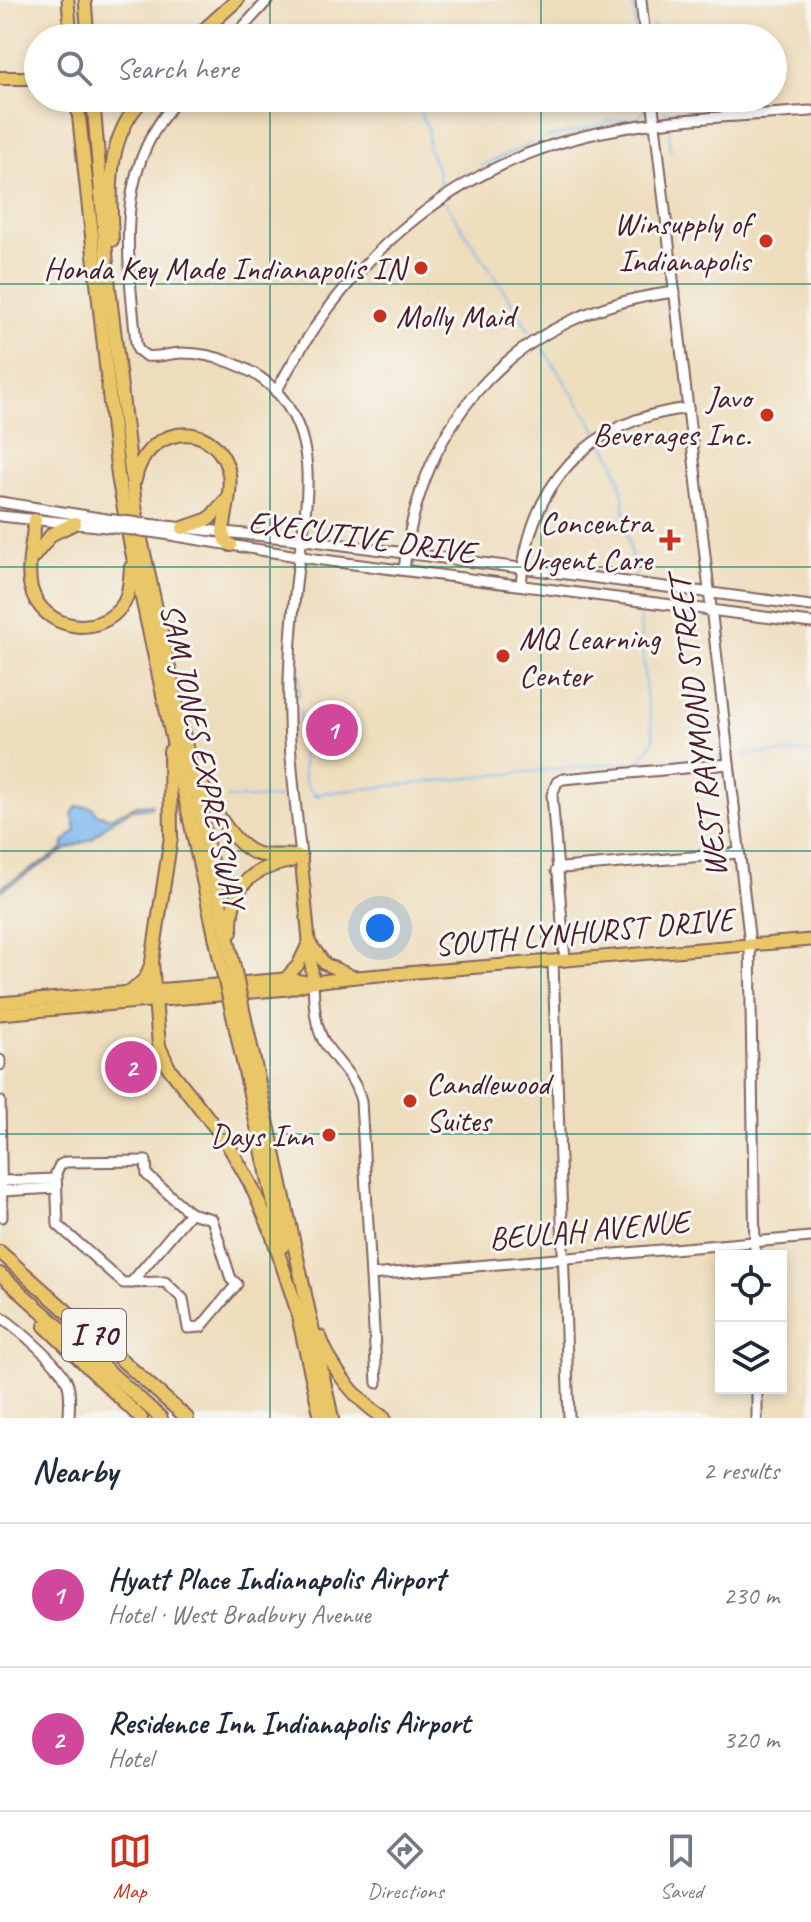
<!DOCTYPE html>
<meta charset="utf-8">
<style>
:root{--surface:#fff;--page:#f2f2f3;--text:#1f2937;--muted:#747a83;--line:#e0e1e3;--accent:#c8321e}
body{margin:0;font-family:Caveat,sans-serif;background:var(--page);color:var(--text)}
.controls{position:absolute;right:24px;bottom:24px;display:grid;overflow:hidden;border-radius:0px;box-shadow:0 4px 12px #0003}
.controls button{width:72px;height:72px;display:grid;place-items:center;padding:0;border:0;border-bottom:2px solid var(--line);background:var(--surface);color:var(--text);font:40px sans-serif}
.you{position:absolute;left:380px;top:928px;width:28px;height:28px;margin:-20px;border:6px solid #fff;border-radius:50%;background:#1a73e8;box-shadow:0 0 0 12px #1a73e833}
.badge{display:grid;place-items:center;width:52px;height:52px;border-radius:50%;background:var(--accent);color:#fff;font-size:26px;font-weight:700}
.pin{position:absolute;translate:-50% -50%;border:4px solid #fff;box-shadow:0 2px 8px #0006}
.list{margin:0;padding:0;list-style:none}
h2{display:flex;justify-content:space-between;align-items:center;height:104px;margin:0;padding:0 32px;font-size:34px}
h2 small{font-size:26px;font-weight:400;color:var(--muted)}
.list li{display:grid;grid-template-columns:52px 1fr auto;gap:24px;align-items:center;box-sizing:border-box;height:144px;padding:0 32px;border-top:2px solid var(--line)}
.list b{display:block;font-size:30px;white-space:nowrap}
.list p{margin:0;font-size:26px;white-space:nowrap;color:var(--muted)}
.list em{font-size:26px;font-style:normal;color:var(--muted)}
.icon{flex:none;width:44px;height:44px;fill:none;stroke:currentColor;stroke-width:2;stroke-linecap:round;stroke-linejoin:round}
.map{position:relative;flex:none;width:811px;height:1418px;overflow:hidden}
.search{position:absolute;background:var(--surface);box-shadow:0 4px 12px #0003;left:24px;right:24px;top:24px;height:88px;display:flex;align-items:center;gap:20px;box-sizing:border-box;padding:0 28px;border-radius:44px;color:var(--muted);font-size:30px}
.sheet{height:392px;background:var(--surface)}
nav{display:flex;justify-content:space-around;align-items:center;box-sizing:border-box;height:112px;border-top:2px solid var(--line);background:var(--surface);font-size:22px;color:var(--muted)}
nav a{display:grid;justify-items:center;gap:4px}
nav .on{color:var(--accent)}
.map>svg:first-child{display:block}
.water{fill:#7ab8ed;stroke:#626c8c;stroke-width:2}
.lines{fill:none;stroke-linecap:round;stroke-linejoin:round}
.stream{stroke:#7ab8ed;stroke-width:2}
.minor-casing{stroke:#83625e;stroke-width:13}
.major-casing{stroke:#83625e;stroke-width:15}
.highway-casing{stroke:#83625e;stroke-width:16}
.minor{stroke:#fff;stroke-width:9}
.major{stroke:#e9c769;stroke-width:11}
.highway{stroke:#e9c769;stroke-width:12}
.minor-bridge-casing{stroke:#83625e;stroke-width:13;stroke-linecap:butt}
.highway-bridge-casing{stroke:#83625e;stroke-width:16;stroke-linecap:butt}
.minor-bridge{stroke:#fff;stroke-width:9}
.highway-bridge{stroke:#e9c769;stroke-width:12}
.grid{fill:none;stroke:#0f766e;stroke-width:2;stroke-opacity:0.55}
.poi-dot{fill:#c8321e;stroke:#f6f6f2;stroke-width:3}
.labels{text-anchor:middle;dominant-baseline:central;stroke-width:6;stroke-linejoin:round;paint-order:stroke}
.shield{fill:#f6f6f2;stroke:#7e6067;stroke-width:2}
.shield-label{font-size:30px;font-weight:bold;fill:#4a1f2b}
.poi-label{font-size:32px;fill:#4a1f2b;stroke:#f6f6f2;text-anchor:end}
.street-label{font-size:32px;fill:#4a1f2b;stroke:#f6f6f2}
</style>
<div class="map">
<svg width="811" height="1418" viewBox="0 0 811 1418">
<rect width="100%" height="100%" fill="#f6f6f2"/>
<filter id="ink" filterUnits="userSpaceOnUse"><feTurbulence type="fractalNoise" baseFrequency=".0125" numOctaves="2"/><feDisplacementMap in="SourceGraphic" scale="16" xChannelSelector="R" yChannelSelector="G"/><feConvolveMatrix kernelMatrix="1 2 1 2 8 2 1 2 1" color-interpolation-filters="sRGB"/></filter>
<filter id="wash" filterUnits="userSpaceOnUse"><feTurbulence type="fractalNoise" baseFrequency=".006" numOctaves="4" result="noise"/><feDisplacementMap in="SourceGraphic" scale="32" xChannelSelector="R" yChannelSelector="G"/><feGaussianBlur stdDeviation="1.8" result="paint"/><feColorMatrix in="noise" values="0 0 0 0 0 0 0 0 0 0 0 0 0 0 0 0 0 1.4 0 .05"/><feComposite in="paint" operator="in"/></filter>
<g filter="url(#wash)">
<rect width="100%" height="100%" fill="#eeddbc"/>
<polygon class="water" points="152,804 151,807 133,809 110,822 92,839 67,849 0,891 0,888 62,850 64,843 76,830 72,814 77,806 92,807 97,814 110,818 137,805"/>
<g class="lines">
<g class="stream">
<polyline points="633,0 637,38"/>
<polyline points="653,24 655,38"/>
<polyline points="419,98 422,118 428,128 428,147 438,171 441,191"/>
<polyline points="391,105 398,98"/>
<polyline points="664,112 676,112"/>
<polyline points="546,138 595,126 600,123 602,125 609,121 638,118 645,110 645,98"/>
<polyline points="670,151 670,132"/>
<polyline points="480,166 531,144"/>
<polyline points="442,187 469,172"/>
<path d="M446,203C473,248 504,285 529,331"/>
<polyline points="542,347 597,431"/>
<path d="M604,443C623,475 623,497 627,533C629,548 634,562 635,577"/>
<polyline points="639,607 646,694 654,738 649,750 639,761"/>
<polyline points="299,696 300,670"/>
<polyline points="300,710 304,778 308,788 320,796"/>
<polyline points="744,754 811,752"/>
<polyline points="313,795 318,796 323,793 596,765 722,758"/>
<polyline points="227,798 278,798"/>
</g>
</g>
</g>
<g filter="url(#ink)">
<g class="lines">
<defs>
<g id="minor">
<polyline points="641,0 645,38"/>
<polyline points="233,38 268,0"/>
<path d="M179,98C112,170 128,255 136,343L138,350L146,356C158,358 170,353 182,353C214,353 253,367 276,391C320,439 307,501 299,559C294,600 290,640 289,681C287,739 295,798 301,857"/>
<polyline points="652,98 750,944 755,1256"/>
<path d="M276,392C349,253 461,156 618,129C681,117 747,116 811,111"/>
<polyline points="0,502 106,519"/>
<polyline points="0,516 107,527"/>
<polyline points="156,525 313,541 811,606"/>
<polyline points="158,533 315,559 811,623"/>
<path d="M404,570C420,416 520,310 675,292"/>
<path d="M521,585C529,485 587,420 688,408"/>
<polyline points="556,871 562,868 739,853"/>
<polyline points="565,961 552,795 557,782 563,779 729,764"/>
<polyline points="553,963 569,1418"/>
<path d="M313,982C314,1001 314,1022 323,1040C335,1062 355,1075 361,1101L377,1383"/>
<polyline points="0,1060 0,1065"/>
<polyline points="0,1101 2,1217"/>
<polygon points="146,1161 147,1175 190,1213 212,1219 231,1279 237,1284 201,1327 188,1328 183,1299 165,1282 123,1283 58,1225 56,1173 60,1165 66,1162"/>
<polyline points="3,1181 56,1179"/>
<polyline points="2,1191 56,1188"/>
<polyline points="371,1275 811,1237"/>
<polyline points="131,1283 190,1213"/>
<path d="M0,1316C16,1327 64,1367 68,1385C71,1395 69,1408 69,1418"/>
<polyline points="757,1388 757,1418"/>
</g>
<g id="major">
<polyline points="68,0 71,38"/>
<polyline points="85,0 88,38"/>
<polyline points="301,857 313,982"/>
<polyline points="285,979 298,965 309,942 325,964 354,977"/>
<polyline points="0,1003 285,979 308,982"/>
<polyline points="0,1014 288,989 313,982 356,977 811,940"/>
</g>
<g id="highway">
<polyline points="195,38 237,0"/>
<polyline points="0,78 38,78"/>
<polyline points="77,98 118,476 131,547 222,968"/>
<polyline points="93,98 109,288 137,521 234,967"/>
<path d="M112,240C110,189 105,138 144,98"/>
<path d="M135,480C144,428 211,415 228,469C233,487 225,513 223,532L225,540L231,545"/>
<path d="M35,520C33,541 26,567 31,588C42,630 100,640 124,603C130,592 130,579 131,567"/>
<polyline points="183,528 209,519 224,502"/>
<polyline points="34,556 52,534 75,523"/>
<polyline points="170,751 171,837 152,962 159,1046 169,1068 226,1141 250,1183 270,1228 298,1313"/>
<path d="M199,776C206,798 233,847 258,854C272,858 287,853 301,857"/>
<path d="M231,932C230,887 249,869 291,861"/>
<polyline points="131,992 146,978 151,965"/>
<polyline points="243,1010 332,1418"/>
<polyline points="232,1011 283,1246"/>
<polyline points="0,1252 187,1418"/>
<polyline points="0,1274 161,1418"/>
<polyline points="296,1307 321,1418"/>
<polyline points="45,1326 141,1418"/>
<path d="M320,1337C333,1371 354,1398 384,1418"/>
</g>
</defs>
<use href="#minor" class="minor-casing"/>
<use href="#major" class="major-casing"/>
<use href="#highway" class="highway-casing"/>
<use href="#minor" class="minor"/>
<use href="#major" class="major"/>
<use href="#highway" class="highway"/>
<defs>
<g id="minor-bridge">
<polyline points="106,519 156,525"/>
<polyline points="107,527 158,533"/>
</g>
<g id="highway-bridge">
<polyline points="234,967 243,1010"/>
<polyline points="222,968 232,1011"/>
</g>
</defs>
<use href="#minor-bridge" class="minor-bridge-casing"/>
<use href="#highway-bridge" class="highway-bridge-casing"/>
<use href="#minor-bridge" class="minor-bridge"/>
<use href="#highway-bridge" class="highway-bridge"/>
</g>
</g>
<path class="grid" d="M270,0V38M541,0V38M270,98V1418M541,98V1418M0,284H811M0,567H811M0,851H811M0,1134H811"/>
<g class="poi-dot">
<circle cx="766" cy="241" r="8"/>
<circle cx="421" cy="268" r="8"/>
<circle cx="380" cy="316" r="8"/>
<circle cx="767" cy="415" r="8"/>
<path d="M666 528h8v8h8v8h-8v8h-8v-8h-8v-8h8z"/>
<circle cx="503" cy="656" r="8"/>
<circle cx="410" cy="1101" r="8"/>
<circle cx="329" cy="1135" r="8"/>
</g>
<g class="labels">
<rect class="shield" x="62" y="1309" width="64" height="52" rx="6"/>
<g class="shield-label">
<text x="94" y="1335">I 70</text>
</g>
<g class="poi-label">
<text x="750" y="223">Winsupply of<tspan x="750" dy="37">Indianapolis</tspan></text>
<text x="405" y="268">Honda Key Made Indianapolis IN</text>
<text x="396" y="316" text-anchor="start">Molly Maid</text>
<text x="751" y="397">Javo<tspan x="751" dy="37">Beverages Inc.</tspan></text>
<text x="652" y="522">Concentra<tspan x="652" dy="37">Urgent Care</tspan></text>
<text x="519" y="638" text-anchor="start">MQ Learning<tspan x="519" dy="37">Center</tspan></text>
<text x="426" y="1083" text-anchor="start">Candlewood<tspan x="426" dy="37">Suites</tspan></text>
<text x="313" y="1135">Days Inn</text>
</g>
<g class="street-label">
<text transform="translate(362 537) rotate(8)">EXECUTIVE DRIVE</text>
<text transform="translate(698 727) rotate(-97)">WEST RAYMOND STREET</text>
<text transform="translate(203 756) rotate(78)">SAM JONES EXPRESSWAY</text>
<text transform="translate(584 932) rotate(-5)">SOUTH LYNHURST DRIVE</text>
<text transform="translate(589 1230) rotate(-5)">BEULAH AVENUE</text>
</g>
</g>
</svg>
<div class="controls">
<button><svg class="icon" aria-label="locate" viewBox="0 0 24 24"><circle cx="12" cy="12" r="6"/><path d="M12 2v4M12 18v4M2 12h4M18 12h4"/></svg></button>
<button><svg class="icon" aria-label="layers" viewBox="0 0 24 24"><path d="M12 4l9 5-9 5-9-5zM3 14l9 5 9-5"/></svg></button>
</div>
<div class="you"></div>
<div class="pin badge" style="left:332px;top:730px;background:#d1479c">1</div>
<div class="pin badge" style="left:131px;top:1067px;background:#d1479c">2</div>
<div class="search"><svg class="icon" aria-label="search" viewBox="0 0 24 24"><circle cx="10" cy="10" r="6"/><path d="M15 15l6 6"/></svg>Search here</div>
</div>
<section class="sheet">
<h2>Nearby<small>2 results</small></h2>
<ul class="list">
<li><span class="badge" style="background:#d1479c">1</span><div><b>Hyatt Place Indianapolis Airport</b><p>Hotel · West Bradbury Avenue</p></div><em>230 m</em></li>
<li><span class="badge" style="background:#d1479c">2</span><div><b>Residence Inn Indianapolis Airport</b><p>Hotel</p></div><em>320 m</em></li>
</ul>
</section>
<nav>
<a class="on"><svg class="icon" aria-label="map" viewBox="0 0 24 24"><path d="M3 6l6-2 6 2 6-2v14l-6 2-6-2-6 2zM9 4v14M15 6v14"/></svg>Map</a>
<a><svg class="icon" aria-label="directions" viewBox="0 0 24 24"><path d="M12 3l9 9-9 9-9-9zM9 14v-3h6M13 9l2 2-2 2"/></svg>Directions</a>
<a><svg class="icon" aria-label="saved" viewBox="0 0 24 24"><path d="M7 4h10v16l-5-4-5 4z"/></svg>Saved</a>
</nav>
